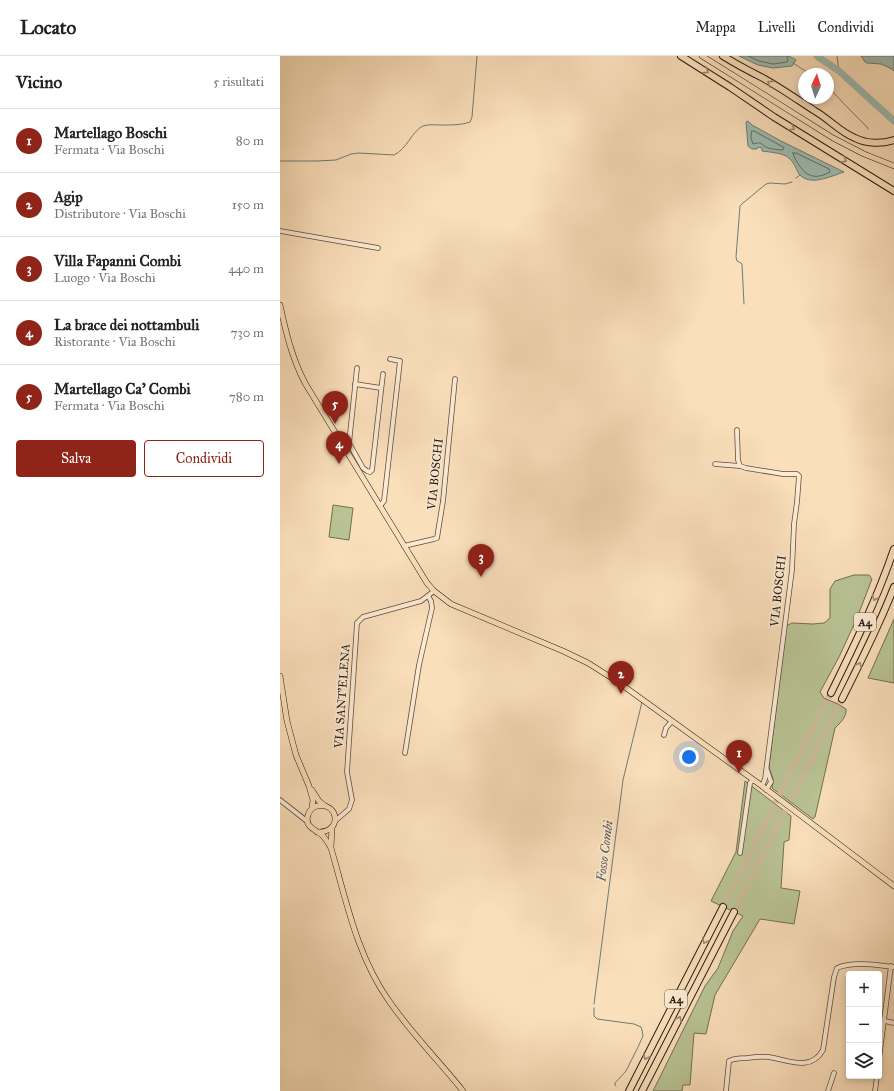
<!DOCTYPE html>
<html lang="it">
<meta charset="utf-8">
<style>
:root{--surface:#fff;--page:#f6f6f6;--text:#222;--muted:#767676;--line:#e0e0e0;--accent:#8f2418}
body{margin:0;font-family:"IM FELL Great Primer",serif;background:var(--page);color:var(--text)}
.controls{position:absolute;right:12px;bottom:12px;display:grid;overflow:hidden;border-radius:4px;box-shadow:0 2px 6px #0003}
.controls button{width:36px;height:36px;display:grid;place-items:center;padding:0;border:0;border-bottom:1px solid var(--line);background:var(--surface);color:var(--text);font:20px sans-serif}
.compass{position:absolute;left:518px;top:12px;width:36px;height:36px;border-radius:50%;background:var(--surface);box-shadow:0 2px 6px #0003;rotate:4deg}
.you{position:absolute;left:409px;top:701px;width:14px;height:14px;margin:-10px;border:3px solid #fff;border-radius:50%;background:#1a73e8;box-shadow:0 0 0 6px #1a73e833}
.badge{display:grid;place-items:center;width:26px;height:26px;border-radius:50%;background:var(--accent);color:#fff;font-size:13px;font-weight:700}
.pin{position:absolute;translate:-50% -33px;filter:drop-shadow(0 1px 2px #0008)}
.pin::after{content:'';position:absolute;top:21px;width:14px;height:12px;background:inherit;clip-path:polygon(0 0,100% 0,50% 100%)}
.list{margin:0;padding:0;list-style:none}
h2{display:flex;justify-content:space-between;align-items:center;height:52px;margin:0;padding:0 16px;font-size:17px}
h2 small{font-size:13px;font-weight:400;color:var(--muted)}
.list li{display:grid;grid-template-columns:26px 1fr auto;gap:12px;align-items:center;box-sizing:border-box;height:64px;padding:0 16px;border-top:1px solid var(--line)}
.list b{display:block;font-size:15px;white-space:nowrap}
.list p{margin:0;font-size:13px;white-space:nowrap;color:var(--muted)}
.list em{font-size:13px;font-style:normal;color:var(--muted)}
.actions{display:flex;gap:8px;padding:12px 16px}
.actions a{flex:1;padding:9px 0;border:1px solid var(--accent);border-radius:4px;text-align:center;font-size:14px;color:var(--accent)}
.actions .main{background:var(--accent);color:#fff}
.icon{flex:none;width:22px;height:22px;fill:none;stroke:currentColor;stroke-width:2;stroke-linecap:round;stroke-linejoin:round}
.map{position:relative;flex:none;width:614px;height:1035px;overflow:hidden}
header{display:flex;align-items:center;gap:24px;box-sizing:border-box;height:56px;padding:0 20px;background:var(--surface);border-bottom:1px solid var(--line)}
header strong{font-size:19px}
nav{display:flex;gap:22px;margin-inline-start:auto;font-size:14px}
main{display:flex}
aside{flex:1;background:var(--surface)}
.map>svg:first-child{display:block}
.green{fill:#b9c394;stroke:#706f54}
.water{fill:#9ebcb3;stroke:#6e7c73}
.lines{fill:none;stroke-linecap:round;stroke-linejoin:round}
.shore{stroke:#626c64;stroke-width:1}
.stream{stroke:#6e7c73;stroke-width:1}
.river{stroke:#9ebcb3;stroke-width:7}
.highway-tunnel{stroke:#d0b89a;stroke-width:6;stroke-dasharray:6 3;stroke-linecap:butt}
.minor-casing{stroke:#5b4c3e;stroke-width:5.5}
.major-casing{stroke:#261b14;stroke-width:6}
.highway-casing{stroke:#261b14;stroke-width:8}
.minor{stroke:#fcead3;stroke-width:4}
.major{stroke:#fadfbb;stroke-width:5}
.highway{stroke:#fadfbb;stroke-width:6}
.oneway{stroke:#9b8770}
.labels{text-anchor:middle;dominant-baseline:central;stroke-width:3.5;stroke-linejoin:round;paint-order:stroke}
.shield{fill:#fcead3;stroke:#66594d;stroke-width:1}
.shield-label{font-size:11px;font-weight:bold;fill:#261b14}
.street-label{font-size:12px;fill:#261b14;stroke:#fcead3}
.water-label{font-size:13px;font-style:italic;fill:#50534c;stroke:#fcead3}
</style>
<header>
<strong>Locato</strong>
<nav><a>Mappa</a><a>Livelli</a><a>Condividi</a></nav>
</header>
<main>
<aside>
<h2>Vicino<small>5 risultati</small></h2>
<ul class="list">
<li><span class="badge">1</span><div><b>Martellago Boschi</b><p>Fermata · Via Boschi</p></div><em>80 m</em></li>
<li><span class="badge">2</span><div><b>Agip</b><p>Distributore · Via Boschi</p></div><em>150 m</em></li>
<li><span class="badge">3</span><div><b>Villa Fapanni Combi</b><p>Luogo · Via Boschi</p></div><em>440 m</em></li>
<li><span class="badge">4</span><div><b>La brace dei nottambuli</b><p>Ristorante · Via Boschi</p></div><em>730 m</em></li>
<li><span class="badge">5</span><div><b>Martellago Ca' Combi</b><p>Fermata · Via Boschi</p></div><em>780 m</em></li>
</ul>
<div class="actions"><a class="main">Salva</a><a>Condividi</a></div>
</aside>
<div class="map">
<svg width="614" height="1035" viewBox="0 0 614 1035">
<rect width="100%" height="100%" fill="#fadfbb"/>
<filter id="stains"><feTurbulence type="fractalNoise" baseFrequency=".005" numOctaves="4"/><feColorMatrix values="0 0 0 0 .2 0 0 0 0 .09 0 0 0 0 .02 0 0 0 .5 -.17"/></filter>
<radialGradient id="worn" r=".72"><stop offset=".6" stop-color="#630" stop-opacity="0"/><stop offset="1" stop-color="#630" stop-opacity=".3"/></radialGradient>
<g class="green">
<polygon points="53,449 73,452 69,484 49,481"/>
<path d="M574,519H589L592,523L577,562L559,601L540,636L544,642L558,648L566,653C567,661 560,667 555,672L535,761L533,763L492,732L493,723L489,711L506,570L512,567L533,568L544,567L550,562V533L555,525Z"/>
<polygon points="614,563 614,627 588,622"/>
<polygon points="465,725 511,760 509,784 504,786 501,832 520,835 514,868 480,863 435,939 426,978 414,977 410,1029 403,1029 402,1035 373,1035 425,930 438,912 453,875 463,860 431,845 456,796"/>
</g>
<g class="water">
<polygon points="459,0 509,0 516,4 512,10 493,12 478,9"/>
<polygon points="581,0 614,0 614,15 610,12 601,8 587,7 585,6"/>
<path d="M468,65L472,69L501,85L564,116C551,120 530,131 519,118C516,113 514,106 509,102C504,97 489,96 482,95V92L478,91L477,93H472L468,90L466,66Z"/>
</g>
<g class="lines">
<g class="shore">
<polyline points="468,0 479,5 493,8 507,6 508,4 507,0"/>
<path d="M472,75H474L503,91L504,93L502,94C498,94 493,93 488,92C480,89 484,85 473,88L471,82Z"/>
<path d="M513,97H516L549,113L550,116C537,123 527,122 519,109C516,105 514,101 513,97Z"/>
</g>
<g class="stream">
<polyline points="557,0 559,15"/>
<polyline points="513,7 530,18"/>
<polyline points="552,35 569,53 587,71 588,73"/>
<path d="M0,105H37L56,104L71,98L79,97L114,99C127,93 132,75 143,70C148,68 156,69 162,69C170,69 182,69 190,66L192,61L197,0"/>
<polyline points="516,122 520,119"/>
<polyline points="464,248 462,208 461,207 457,205 456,201 460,150 463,147 486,128 490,127 505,128 512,126"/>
<polyline points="314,948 343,724 362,646"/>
<polyline points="314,952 314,960 317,963 354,968 361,971 362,974 363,980 358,991 346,1015 335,1027 335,1029 336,1030"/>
</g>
<polyline class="river" points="537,0 559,15 614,65"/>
<g class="highway-tunnel">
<polyline points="443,851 551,637"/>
<polyline points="454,856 562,643"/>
</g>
<defs>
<g id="minor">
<polyline points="0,175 98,192"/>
<polyline points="75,328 101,332"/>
<polyline points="457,374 458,404 460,410"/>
<polyline points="69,387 77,312"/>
<polyline points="64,390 69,387 83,412 87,415 90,416 92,414 103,318"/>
<polyline points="435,408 460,410 466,412 503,418 517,418 519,420 517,446 514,468 512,514 485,723 482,730"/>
<polyline points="100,450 104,445 120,305 110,303"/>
<polyline points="124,490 154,483 157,482 163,445 175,323"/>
<polyline points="384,679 386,672 392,665"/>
<polyline points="125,697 139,609 152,552 151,545 148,540"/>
<polyline points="486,734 491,726 487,714"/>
<polyline points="0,744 28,766"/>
<polyline points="55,765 69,753 72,744 67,716 77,567 83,561 141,545 154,535"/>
<polyline points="460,797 470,727 473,724"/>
<path d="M599,964C604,964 608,966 614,967"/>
<polyline points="599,1003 611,910"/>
<path d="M446,1035L449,1005C455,1002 460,1002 467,1002C474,1001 482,1000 489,1001C508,1004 531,1016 543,994L554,921L557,912C574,905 596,909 614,911"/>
<polyline points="548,1035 554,1017"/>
<polyline points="595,1035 597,1020"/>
</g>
<g id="major">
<polyline points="422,0 553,82 584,98 614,110"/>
<path d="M0,249C6,277 12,302 25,327L147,527L154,535L171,548L283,595L308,607L338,626L482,730L614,830"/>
<polyline points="0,620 7,665 16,699 29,730 33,744 32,752"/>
<polyline points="32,734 39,745 44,749"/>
<path d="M37,776C47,777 56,771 55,761C53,747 32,745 28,759C24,771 35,773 42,779C46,783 48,787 51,792C66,844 77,900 109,945C131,977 159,1005 183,1035"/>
<polyline points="51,791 52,771"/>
</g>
<g id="highway">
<polyline points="401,0 450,31 494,61 614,135"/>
<path d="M443,0C456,8 469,15 483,22C501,32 518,44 535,55C549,63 560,76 575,82C587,88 602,88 614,84"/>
<path d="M551,637C574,590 597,543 614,493"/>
<path d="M562,643C580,607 599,570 614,531"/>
<polyline points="349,1035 443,851"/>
<polyline points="362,1035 454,856"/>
</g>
</defs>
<use href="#minor" class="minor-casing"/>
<use href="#major" class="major-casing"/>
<use href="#highway" class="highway-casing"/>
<use href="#minor" class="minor"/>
<use href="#major" class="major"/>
<use href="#highway" class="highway"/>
</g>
<defs><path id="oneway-chevron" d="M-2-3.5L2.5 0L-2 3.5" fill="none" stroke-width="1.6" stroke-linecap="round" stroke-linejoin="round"/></defs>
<g class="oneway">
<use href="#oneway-chevron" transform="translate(426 15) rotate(33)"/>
<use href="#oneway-chevron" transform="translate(490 27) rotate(-148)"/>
<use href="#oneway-chevron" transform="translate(512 72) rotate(32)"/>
<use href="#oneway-chevron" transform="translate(564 104) rotate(31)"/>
<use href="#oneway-chevron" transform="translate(595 542) rotate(112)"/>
<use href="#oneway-chevron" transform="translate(579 609) rotate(-63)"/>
<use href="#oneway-chevron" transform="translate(425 885) rotate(117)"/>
<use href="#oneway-chevron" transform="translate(399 963) rotate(-63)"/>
<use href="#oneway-chevron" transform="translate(366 1001) rotate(117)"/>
</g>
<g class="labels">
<g class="shield">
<rect x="574" y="557" width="22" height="18" rx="3"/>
<rect x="385" y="934" width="22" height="18" rx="3"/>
</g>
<g class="shield-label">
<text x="585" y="566">A4</text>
<text x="396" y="943">A4</text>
</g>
<g class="street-label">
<text transform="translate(155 418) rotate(-84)">VIA BOSCHI</text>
<text transform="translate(498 535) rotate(-84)">VIA BOSCHI</text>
<text transform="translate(62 640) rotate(-86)">VIA SANT'ELENA</text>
</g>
<g class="water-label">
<text transform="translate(325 795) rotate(-83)">Fosso Combi</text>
</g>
</g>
<rect width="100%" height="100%" filter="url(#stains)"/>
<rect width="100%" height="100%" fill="url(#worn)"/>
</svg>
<div class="controls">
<button>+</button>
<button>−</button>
<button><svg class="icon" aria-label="layers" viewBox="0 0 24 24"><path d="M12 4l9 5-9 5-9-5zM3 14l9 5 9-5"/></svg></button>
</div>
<svg class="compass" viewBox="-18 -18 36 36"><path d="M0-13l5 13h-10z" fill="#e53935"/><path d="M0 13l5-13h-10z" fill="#767676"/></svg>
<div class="you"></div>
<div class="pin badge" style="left:459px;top:717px">1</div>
<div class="pin badge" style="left:341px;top:638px">2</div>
<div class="pin badge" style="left:201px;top:521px">3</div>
<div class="pin badge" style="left:59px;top:408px">4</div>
<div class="pin badge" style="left:55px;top:368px">5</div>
</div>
</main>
